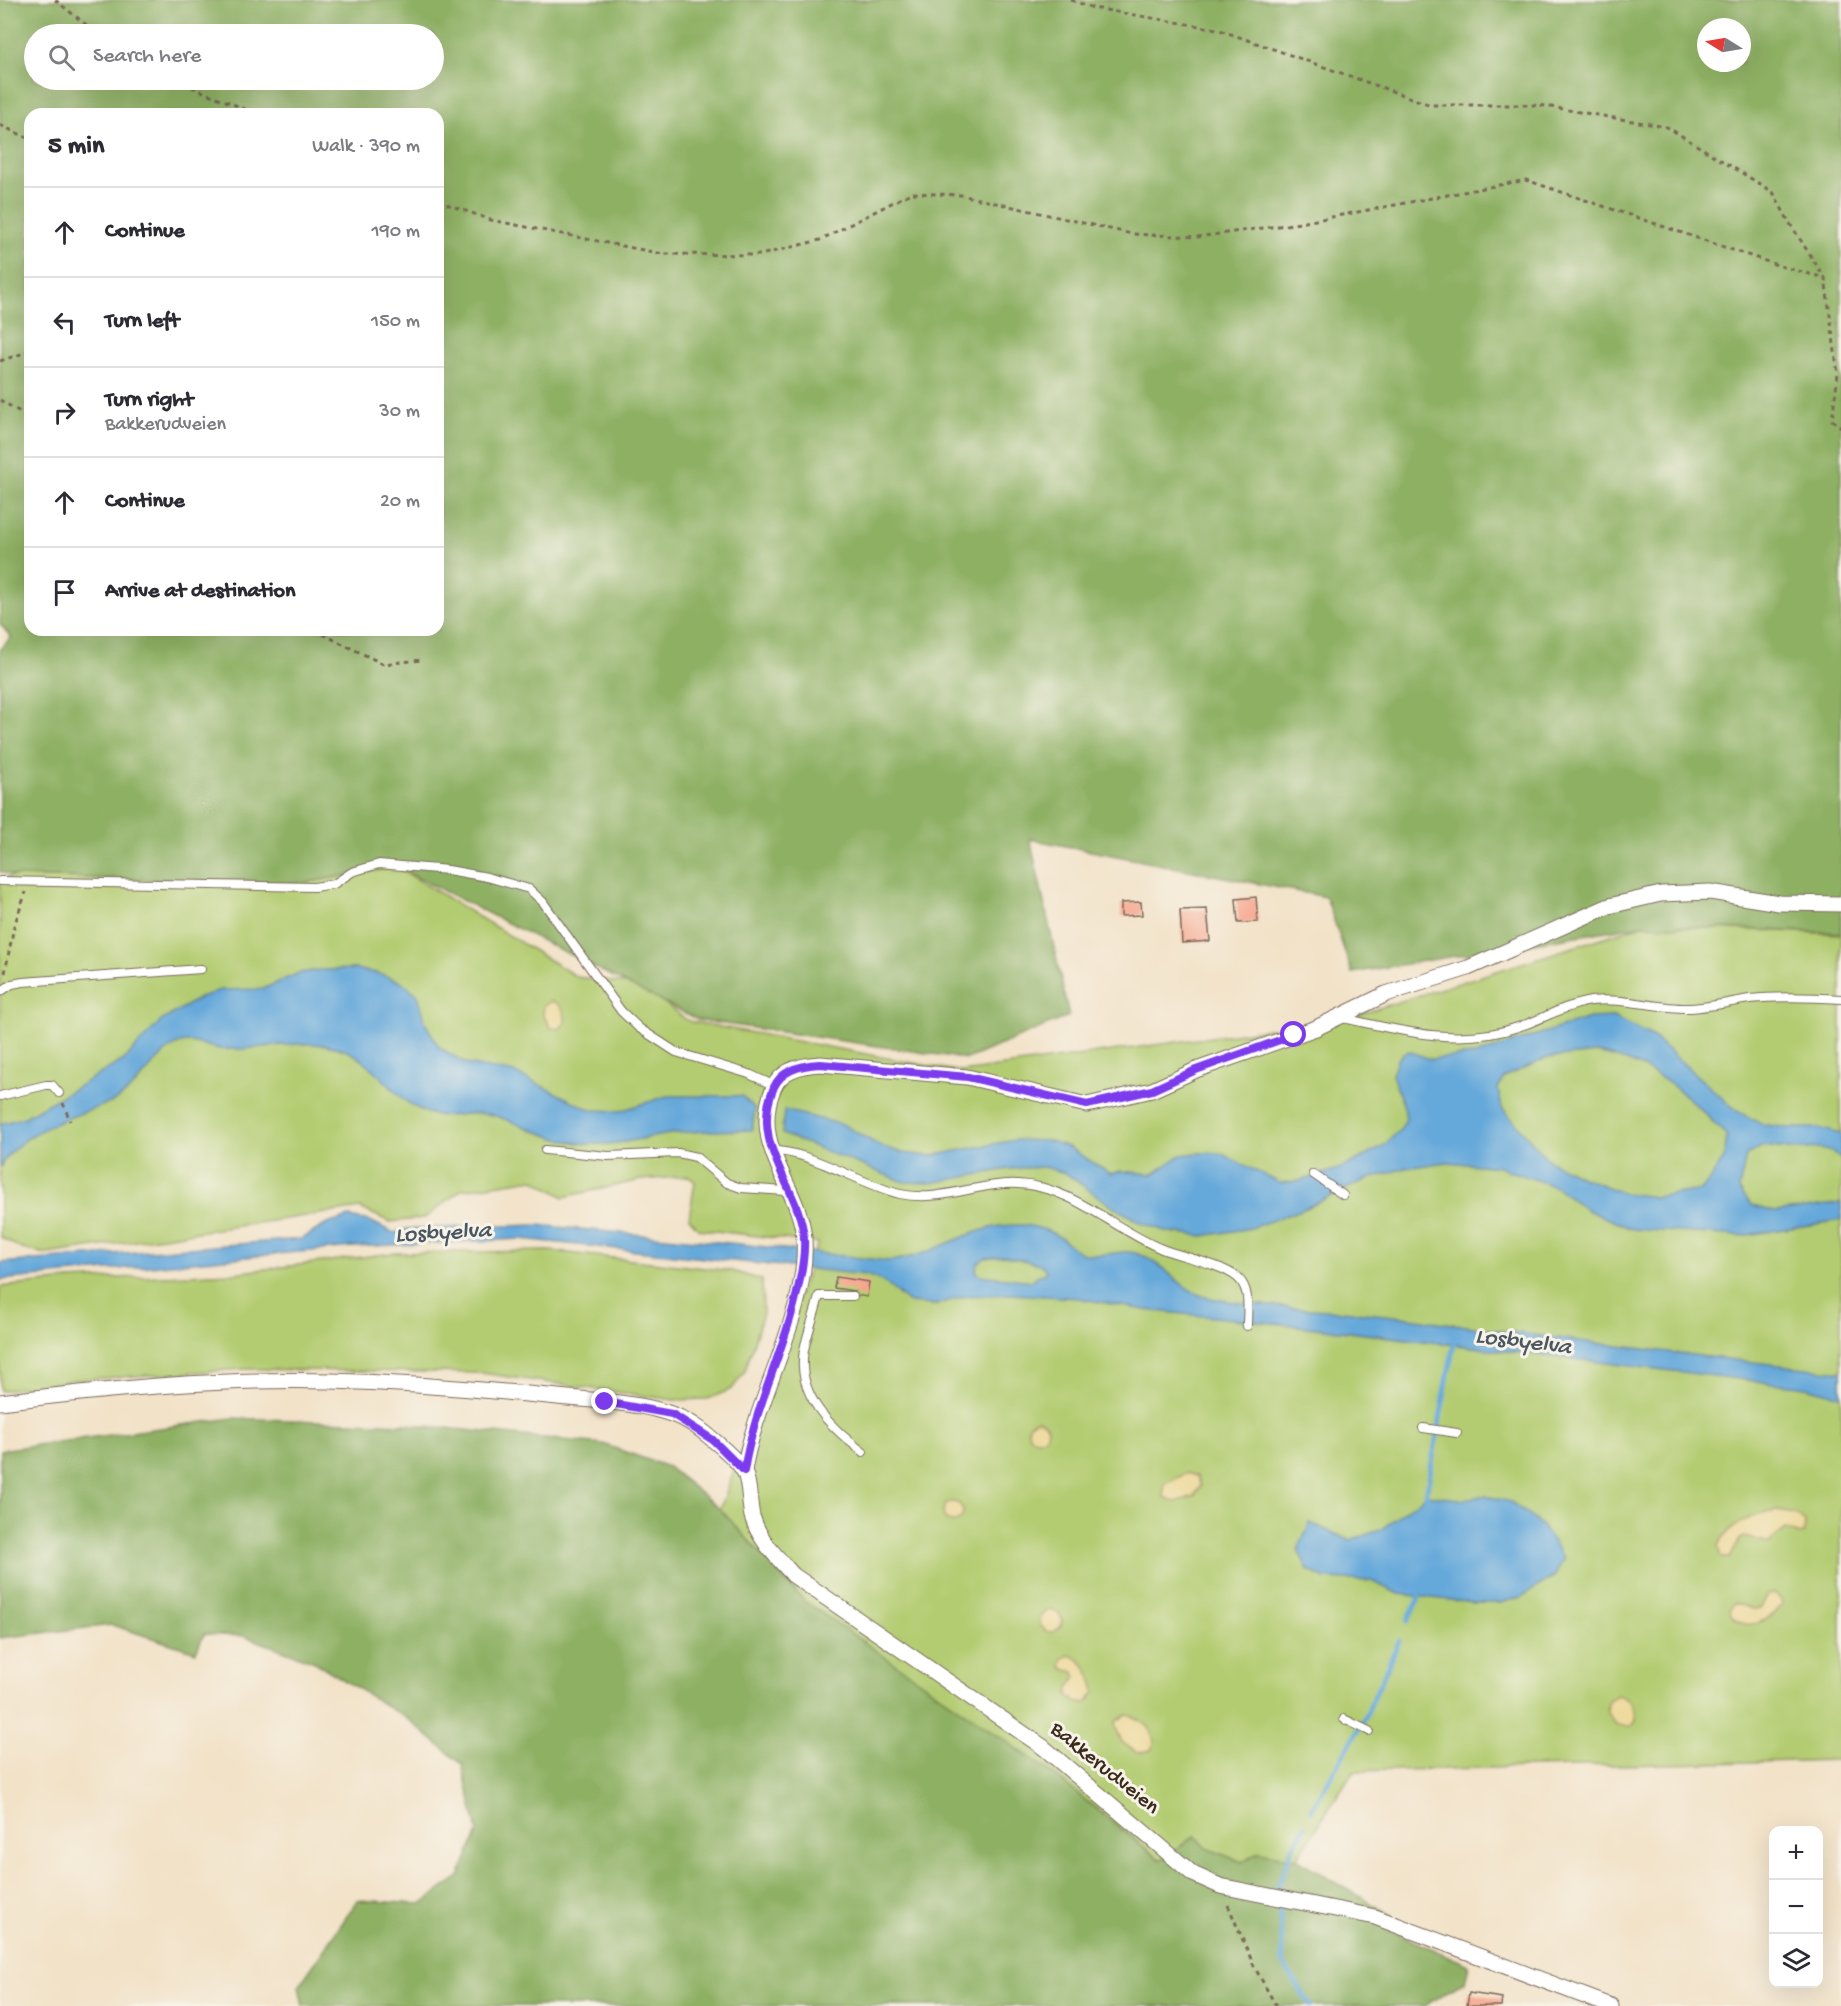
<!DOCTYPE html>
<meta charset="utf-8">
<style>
:root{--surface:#fff;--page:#f2f2f3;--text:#2b2b33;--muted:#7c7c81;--line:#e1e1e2}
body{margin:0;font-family:"Gochi Hand",sans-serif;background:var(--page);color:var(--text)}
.controls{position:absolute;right:18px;bottom:18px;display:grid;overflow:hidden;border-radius:12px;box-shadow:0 6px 24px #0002}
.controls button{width:54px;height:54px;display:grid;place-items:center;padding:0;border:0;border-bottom:2px solid var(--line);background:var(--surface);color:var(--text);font:30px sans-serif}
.compass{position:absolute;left:1697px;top:18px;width:54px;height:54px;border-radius:50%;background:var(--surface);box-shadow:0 6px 24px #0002;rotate:281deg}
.stop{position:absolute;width:18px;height:18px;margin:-14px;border:4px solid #7c3aed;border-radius:50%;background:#fff}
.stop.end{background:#7c3aed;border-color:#fff;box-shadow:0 2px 6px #0008}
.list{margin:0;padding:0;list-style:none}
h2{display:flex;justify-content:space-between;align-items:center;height:78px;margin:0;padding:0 24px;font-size:26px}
h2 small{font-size:20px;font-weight:400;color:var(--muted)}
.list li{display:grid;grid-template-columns:39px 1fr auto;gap:18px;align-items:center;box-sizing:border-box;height:90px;padding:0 24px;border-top:2px solid var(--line)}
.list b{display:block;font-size:22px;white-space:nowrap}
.list p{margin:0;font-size:20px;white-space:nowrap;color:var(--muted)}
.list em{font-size:20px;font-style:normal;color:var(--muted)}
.icon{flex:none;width:33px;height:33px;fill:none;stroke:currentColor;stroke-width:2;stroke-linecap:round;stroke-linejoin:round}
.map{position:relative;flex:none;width:1841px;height:2006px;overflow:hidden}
.search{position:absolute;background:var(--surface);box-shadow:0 6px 24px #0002;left:24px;top:24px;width:420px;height:66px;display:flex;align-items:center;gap:15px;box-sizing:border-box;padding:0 21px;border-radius:33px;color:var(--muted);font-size:22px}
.panel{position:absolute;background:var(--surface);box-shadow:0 6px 24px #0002;left:24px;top:108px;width:420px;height:528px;border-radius:18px}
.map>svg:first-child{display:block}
.green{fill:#b3cc71;stroke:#777b48;stroke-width:1.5}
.forest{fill:#8eb063;stroke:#646d40;stroke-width:1.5;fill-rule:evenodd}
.sand{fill:#eeda9e;stroke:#94825e;stroke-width:1.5}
.water{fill:#65a8da;stroke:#50697c;stroke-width:1.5;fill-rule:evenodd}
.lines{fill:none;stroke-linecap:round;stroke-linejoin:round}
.stream{stroke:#65a8da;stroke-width:5}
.building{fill:#f7a48c}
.lane-casing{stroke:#7b6a5a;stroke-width:10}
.street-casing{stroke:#7b6a5a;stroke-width:17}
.path{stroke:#7b6a5a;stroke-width:3;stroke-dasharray:4.5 4.5;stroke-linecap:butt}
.lane{stroke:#fff;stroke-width:8}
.street{stroke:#fff;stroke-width:15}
.route{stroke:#7c3aed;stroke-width:8}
.labels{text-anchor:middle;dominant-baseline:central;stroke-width:6;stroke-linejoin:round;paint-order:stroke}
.street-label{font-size:22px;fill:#3b2a1e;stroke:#f7f3e8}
.water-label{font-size:24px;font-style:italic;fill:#4a5660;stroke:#f7f3e8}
</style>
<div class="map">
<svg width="1841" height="2006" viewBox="0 0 1841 2006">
<rect width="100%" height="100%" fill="#f7f3e8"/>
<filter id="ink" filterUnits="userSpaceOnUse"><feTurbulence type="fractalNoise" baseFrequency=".0167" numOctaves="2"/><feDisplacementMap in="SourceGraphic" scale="12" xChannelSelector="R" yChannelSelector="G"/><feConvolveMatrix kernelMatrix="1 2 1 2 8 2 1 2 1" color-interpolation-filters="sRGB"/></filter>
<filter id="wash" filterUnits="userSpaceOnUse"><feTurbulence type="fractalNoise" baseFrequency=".008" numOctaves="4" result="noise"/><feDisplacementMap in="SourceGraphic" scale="24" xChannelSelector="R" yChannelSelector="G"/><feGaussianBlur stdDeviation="1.35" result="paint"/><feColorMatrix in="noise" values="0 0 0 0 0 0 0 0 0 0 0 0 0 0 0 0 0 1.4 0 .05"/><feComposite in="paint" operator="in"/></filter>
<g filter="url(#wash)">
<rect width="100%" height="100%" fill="#f2e2c8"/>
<g class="green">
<polygon points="397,867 577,977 642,986 688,1021 962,1072 1347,1018 1643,925 1841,934 1841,1760 1353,1771 1297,1859 1259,1852 1242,1862 1206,1848 1161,1860 1045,1768 803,1600 720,1509 818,1243 699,1229 689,1218 695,1182 689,1176 641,1180 564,1197 533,1179 461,1190 425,1218 390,1222 360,1208 47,1254 22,1249 0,1237 0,879 14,876 303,883"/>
<polygon points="550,1251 732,1271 762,1280 763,1313 745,1371 732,1389 708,1399 674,1400 481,1373 245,1369 73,1380 0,1391 0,1287 70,1280 234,1273 394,1253"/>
</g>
<g class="forest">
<path d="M0,0H1841V933L1643,925L1352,973L1326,897L1030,839L1069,1016L967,1059L698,1020L397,867L303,883L14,876L0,872V650L11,637L0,624ZM1706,27H1742V63H1706ZM34,34H434V80H34ZM30,114H438V630H30Z"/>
<polygon points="233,1418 406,1424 603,1444 668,1467 720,1509 803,1600 1045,1768 1160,1860 1195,1836 1206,1848 1242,1862 1259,1852 1297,1859 1391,1915 1386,1929 1469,1965 1465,1982 1447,1991 1425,2006 303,2006 299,1986 358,1900 421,1904 459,1877 478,1832 462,1764 409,1720 315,1662 244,1636 204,1634 196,1652 112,1625 0,1638 0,1450"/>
</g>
<g class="sand">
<path d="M551,1001C561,1004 566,1012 565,1023L559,1029L551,1028L543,1015L544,1006Z"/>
<circle cx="1038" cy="1430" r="10"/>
<polygon points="1186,1473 1197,1476 1201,1486 1194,1496 1176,1502 1164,1497 1164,1485"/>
<circle cx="953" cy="1512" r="10"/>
<path d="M1777,1511L1795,1514L1805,1522L1804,1533L1799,1535L1785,1529L1770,1543L1744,1537L1740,1539L1730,1558H1721L1718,1547C1727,1524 1755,1514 1777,1511Z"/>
<path d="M1775,1594L1781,1599L1782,1605C1770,1621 1747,1633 1731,1616L1730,1609L1734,1603L1753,1609L1760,1608L1767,1595Z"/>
<circle cx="1051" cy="1621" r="11"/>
<path d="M1069,1655C1085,1659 1092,1677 1095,1692L1086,1703H1077L1068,1695L1069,1688L1076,1677L1074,1672L1064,1669L1061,1664L1063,1658Z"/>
<path d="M1617,1695C1630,1698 1636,1708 1636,1721L1631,1727C1616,1729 1605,1717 1608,1702Z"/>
<path d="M1126,1715C1141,1717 1150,1727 1155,1741L1151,1750L1137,1753L1122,1742L1115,1726L1116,1721Z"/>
</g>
<g class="water">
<path d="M354,969L377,973L402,982L418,995L426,1024L439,1047L466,1064L515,1073L591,1110L620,1111L667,1096H742L755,1109L752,1130C725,1131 697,1130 671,1134C627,1140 605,1151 559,1139C535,1133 512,1119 487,1114C468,1111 447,1120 428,1113C396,1102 383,1072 355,1055C318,1032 261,1052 221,1049C209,1048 193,1039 181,1043C157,1050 138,1092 110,1103C74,1116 17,1132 0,1168V1124L25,1117L124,1060L161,1021L199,998L220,990L263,989L299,973L320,970Z"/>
<path d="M1613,1017L1652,1036L1737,1111L1761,1124L1788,1128H1819L1841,1134V1160L1833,1152L1817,1148L1796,1150L1763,1146L1746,1156L1739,1189L1752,1206L1776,1212L1841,1203V1220L1741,1236L1632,1229L1587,1210L1556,1187L1499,1167L1447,1162L1406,1168L1365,1180L1301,1210L1251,1228L1203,1236L1168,1232L1141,1223L1112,1206L1065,1173L1044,1167L1009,1169L930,1183L904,1182L782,1134L784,1110L844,1125L880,1146L903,1153L930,1156L1015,1140L1051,1141L1070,1148L1111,1174L1120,1171L1153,1174L1181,1155L1199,1153H1220L1280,1183L1299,1181L1341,1168L1381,1148L1400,1130L1406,1119L1404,1107L1392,1075L1397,1060L1404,1053L1409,1051L1430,1059L1475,1055L1589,1018ZM1596,1053C1656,1064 1686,1094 1727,1136L1724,1159L1702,1190L1655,1197L1624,1193L1581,1177L1548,1160L1502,1108L1498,1089L1504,1077L1547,1058Z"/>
<path d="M349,1217L370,1221L394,1233L406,1229L537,1225L740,1244L887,1261C935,1258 968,1224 1019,1225C1032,1225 1050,1230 1061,1238C1069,1243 1076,1253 1085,1254C1105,1258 1121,1248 1139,1254C1165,1262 1181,1293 1210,1298C1273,1310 1338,1308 1402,1317C1548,1338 1695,1356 1841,1372V1396L1806,1387L1282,1324L1145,1310L1078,1298L1010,1294L967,1296L934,1305L909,1303L884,1282L867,1275L521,1239L353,1247L0,1280V1263L301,1239L327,1224ZM1004,1256L1040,1264L1046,1270L1045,1274L1038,1275L1032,1281L980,1275L976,1271L977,1264L985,1258Z"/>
<polygon points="1426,1495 1459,1499 1487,1496 1511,1502 1542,1526 1564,1558 1555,1576 1521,1597 1501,1603 1474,1603 1399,1594 1371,1581 1325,1579 1308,1570 1298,1550 1310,1523 1350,1540 1380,1530"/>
</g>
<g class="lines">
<g class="stream">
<polyline points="1426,1495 1455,1337"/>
<polyline points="1408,1621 1419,1597"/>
<polyline points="1311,1810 1363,1722 1399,1641"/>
<polyline points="1305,1827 1291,1851 1278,1886 1283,1963 1311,2006"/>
</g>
</g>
<g id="blocks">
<g class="building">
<polygon points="1256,897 1258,922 1238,923 1236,899"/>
<polygon points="1141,902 1142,915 1121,916 1121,903"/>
<polygon points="1207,909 1210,941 1182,943 1180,910"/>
<polygon points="836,1277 869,1282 867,1297 854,1295 855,1291 834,1288"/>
<polygon points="1469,1993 1502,1998 1501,2006 1467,2006"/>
</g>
</g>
</g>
<g filter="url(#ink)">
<use href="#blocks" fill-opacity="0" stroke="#7b6a5a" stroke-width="1.5"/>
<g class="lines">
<defs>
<g id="lane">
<polyline points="0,881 314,887 334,884 352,872 379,864 448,870 487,877 529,889 543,902 621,1011 639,1028 676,1052 749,1074 775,1086"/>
<polyline points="0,992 12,984 23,982 201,969"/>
<path d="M1343,1018C1399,1031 1461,1047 1518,1027C1543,1019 1565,1005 1591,1001C1622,997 1655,1008 1686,1008C1707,1008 1729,1002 1750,999C1781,996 1810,997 1841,999"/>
<polyline points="0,1096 46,1085 52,1085 59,1093"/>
<polyline points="545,1150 608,1156 678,1153 696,1157 727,1183 741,1188 787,1191"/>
<path d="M772,1151C806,1149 862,1185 900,1194C940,1203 979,1182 1018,1184C1072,1186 1113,1229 1162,1249C1182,1257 1222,1264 1238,1278C1251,1290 1247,1310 1247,1326"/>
<polyline points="1313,1174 1343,1195"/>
<path d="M853,1296H819C815,1314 808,1331 804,1350C796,1395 830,1427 863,1452"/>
<polyline points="1423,1428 1457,1433"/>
<polyline points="1344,1719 1369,1731"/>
</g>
<g id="street">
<path d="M0,1402C109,1389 221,1378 331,1381C403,1383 476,1389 548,1396C591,1401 657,1401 694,1425C707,1434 736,1458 744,1471C750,1483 749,1503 752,1516C759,1540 777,1557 793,1575L1043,1747L1193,1874L1220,1886L1375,1917L1611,2006"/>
<path d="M744,1471C755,1398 809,1312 804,1239C801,1187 748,1146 774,1087C782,1069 802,1065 820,1064L967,1077L1087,1105L1152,1090L1196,1070L1316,1028L1386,994L1468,968L1609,906L1661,894L1710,892L1779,903L1841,904"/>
</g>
</defs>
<use href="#lane" class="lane-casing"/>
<use href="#street" class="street-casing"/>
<g class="path">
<polyline points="55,0 98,34"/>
<polyline points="1071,0 1093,8 1217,29 1431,105 1539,105 1667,127 1773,192 1789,222 1824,277"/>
<polyline points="175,80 257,114"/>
<polyline points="0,125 30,139"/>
<polyline points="438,201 491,220 663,254 760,255 820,240 911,193 961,195 1132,234 1197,237 1300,223 1526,180 1780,266 1825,278 1838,374 1832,420 1841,427"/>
<polyline points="0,361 30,351"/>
<polyline points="0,400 30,418"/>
<polyline points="315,630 383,664 421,660"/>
<polyline points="5,973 14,926 26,892"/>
<polyline points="63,1103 70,1121"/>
<polyline points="1228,1905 1254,1966 1276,2006"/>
</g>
<use href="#lane" class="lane"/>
<use href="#street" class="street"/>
</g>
</g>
<g class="lines" filter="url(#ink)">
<path class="route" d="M605,1402L672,1414L713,1440L744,1471C754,1407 786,1348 799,1284C802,1270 805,1254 804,1239C801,1187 748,1146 774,1087C782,1069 802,1065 820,1064L968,1077L1087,1105L1152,1090L1196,1070L1294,1035"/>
</g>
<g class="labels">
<g class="street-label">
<text transform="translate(1104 1769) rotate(39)">Bakkerudveien</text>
</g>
<g class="water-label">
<text transform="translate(443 1234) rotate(-3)">Losbyelva</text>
<text transform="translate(1523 1343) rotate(7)">Losbyelva</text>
</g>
</g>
</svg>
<div class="controls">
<button>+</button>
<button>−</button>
<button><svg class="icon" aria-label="layers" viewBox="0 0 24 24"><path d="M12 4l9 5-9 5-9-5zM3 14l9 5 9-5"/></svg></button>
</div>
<svg class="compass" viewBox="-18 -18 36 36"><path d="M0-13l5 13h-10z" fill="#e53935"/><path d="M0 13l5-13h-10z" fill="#7c7c81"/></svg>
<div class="stop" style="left:1294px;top:1035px"></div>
<div class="stop end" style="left:605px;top:1402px"></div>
<div class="search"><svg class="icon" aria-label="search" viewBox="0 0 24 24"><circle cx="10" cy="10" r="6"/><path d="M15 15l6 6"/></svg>Search here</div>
<section class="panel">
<h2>5 min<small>Walk · 390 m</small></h2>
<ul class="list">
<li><svg class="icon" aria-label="ahead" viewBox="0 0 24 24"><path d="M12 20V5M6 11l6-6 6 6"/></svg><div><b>Continue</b></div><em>190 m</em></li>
<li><svg class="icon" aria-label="left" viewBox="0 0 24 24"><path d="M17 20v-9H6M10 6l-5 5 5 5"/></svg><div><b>Turn left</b></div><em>150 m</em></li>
<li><svg class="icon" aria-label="right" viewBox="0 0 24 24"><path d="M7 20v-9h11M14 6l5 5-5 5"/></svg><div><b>Turn right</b><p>Bakkerudveien</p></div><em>30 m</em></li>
<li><svg class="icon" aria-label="ahead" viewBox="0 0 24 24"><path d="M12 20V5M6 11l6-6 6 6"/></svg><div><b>Continue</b></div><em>20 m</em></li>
<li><svg class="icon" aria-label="arrive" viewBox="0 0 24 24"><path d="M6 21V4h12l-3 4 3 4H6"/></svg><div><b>Arrive at destination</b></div></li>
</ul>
</section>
</div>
